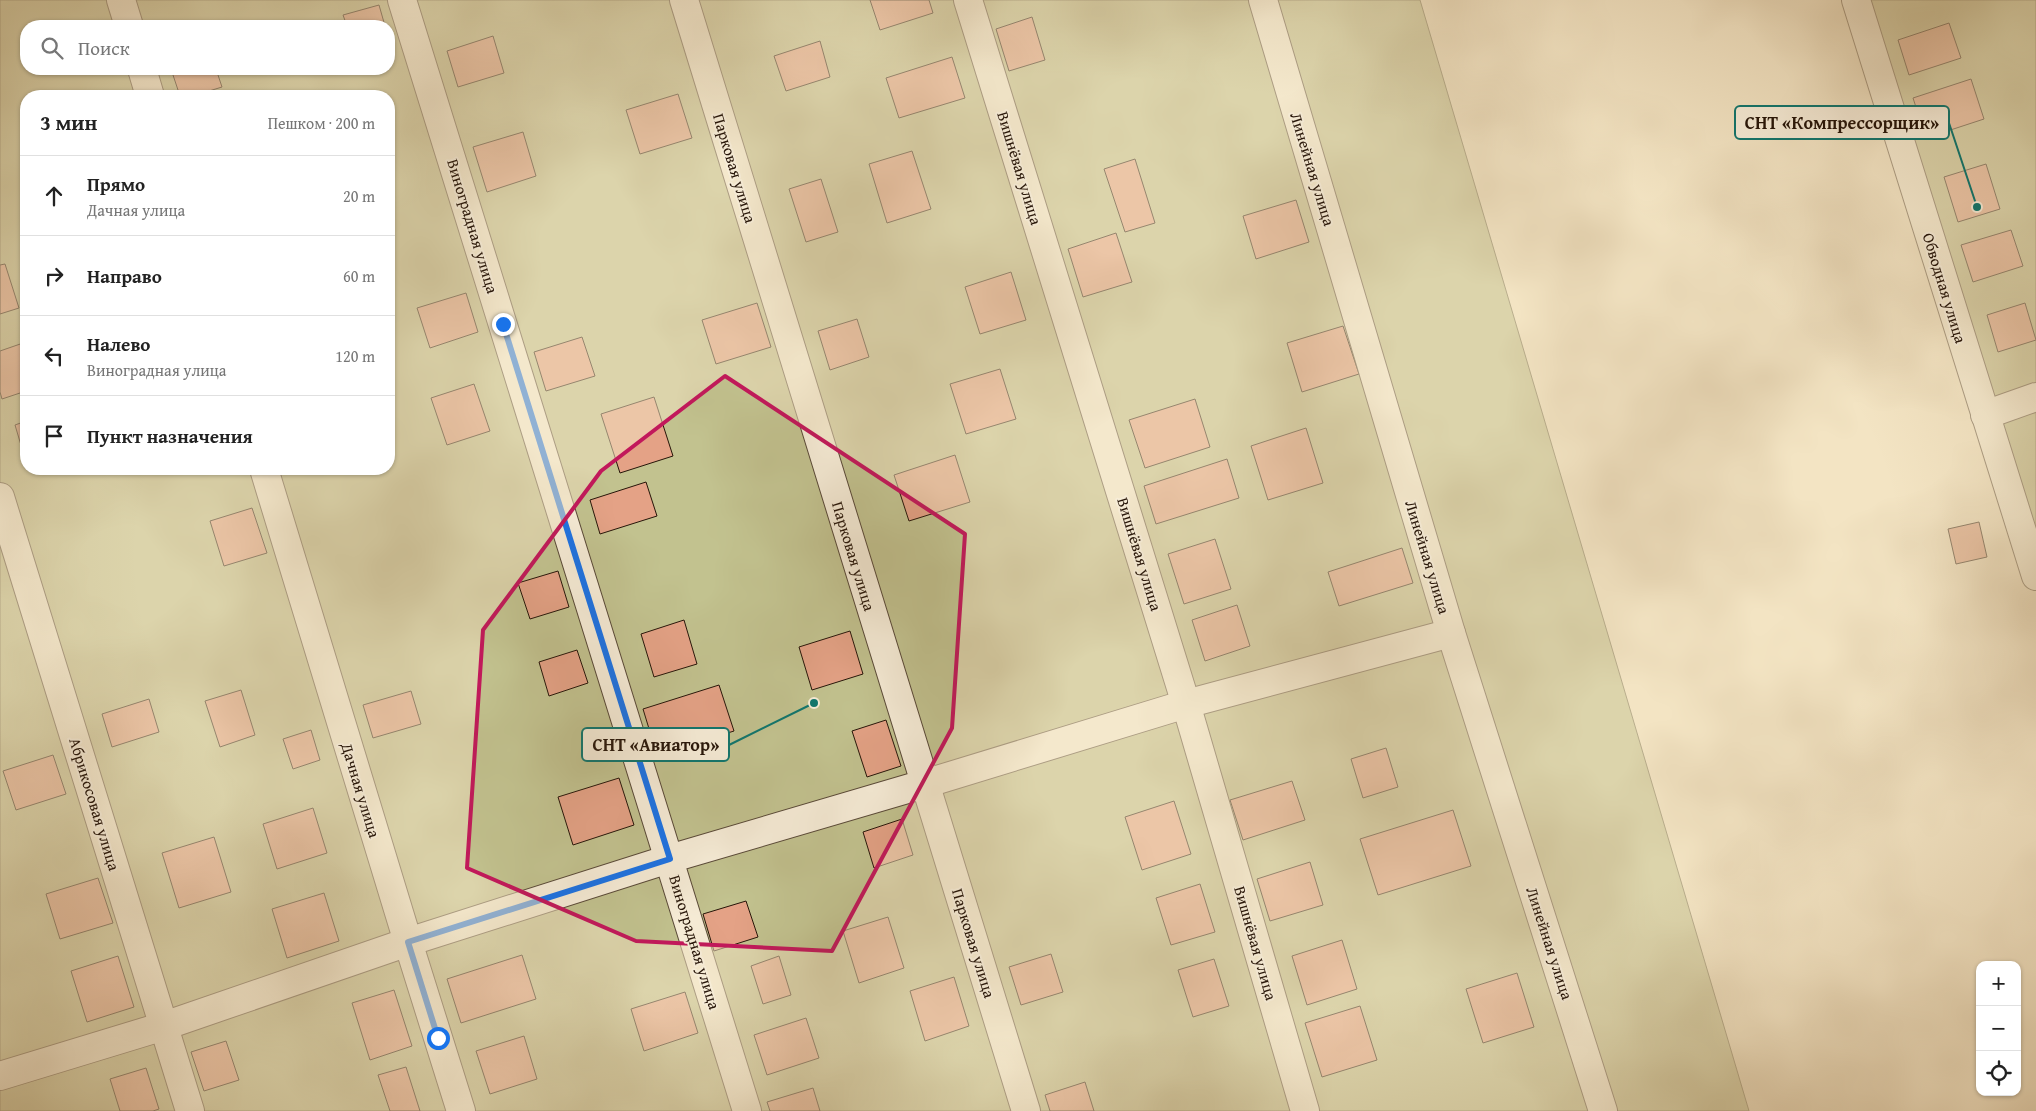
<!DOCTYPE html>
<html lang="ru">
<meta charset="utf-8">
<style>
:root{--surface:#fff;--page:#f6f6f6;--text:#222;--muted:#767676;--line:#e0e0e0}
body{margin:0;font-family:"Gentium Book Plus",serif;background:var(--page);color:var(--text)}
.controls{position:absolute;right:15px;bottom:15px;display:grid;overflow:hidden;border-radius:10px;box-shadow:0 1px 4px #0004}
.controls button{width:45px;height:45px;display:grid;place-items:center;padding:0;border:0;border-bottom:1px solid var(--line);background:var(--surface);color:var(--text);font:25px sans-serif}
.stop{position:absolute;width:15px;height:15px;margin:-11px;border:4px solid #1a73e8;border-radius:50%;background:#fff}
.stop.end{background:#1a73e8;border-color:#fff;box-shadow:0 1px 5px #0008}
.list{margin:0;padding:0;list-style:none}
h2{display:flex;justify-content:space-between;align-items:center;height:65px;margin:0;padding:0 20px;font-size:21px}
h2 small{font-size:16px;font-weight:400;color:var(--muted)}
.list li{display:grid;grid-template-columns:32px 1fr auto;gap:15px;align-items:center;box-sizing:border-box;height:80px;padding:0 20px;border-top:1px solid var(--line)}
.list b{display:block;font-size:19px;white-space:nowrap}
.list p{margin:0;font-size:16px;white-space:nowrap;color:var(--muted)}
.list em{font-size:16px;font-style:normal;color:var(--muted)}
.icon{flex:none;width:28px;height:28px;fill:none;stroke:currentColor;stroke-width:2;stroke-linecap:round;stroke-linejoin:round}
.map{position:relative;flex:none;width:2036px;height:1111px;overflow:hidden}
.search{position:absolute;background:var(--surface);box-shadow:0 1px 4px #0004;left:20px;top:20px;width:375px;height:55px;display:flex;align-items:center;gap:12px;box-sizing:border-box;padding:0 18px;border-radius:20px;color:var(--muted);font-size:19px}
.panel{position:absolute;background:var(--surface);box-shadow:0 1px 4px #0004;left:20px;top:90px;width:375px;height:385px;border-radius:20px}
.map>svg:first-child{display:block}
.green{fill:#c2c28f;stroke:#746c4c;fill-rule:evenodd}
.building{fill:#e4a286;stroke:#261509}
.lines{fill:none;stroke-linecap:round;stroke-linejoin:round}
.minor-casing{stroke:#594938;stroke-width:30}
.minor{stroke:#f7edd8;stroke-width:28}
.route{stroke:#1a73e8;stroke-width:6}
.marked{fill:none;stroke:#c2185b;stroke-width:4;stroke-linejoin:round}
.labels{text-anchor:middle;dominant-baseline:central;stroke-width:4;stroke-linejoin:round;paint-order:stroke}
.street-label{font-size:16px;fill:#261509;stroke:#f7edd8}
.leader{fill:none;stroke:#0f766e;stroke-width:2}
.callout-dot{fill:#0f766e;stroke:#f7edd8;stroke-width:2}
.callout{fill:#f7edd8;stroke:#0f766e;stroke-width:2}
.callout-label{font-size:18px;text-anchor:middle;font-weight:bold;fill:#261509}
</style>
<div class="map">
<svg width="2036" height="1111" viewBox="0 0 2036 1111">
<rect width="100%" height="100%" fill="#f3e4c3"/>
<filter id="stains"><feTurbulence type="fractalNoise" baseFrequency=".004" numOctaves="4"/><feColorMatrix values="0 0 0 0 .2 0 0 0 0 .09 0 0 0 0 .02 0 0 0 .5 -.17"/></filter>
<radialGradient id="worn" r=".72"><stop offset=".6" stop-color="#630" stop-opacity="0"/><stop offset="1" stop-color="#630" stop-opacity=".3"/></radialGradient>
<g class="green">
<path d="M0,0H1420L1749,1111H0ZM26,26H389V69H26ZM26,96H389V469H26Z"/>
<polygon points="1851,0 2036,0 2036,574"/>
</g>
<g class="building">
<polygon points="870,0 929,0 933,13 880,30"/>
<polygon points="379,5 385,26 347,26 343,15"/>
<polygon points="1032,17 1045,60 1009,71 996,29"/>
<polygon points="1949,23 1961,58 1909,75 1898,40"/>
<polygon points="493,36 504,73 458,87 447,51"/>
<polygon points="820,41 830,77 786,91 774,56"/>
<polygon points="952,57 965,98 899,118 886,78"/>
<polygon points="171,69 216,69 222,87 193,96 180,96"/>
<polygon points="1971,79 1984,119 1926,138 1913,98"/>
<polygon points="678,94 692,138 640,154 626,110"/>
<polygon points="523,132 536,176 487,192 473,147"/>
<polygon points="912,151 931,209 887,223 869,164"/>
<polygon points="1135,159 1155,223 1125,232 1104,169"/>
<polygon points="1986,164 2000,209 1958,222 1944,177"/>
<polygon points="821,179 838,232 806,242 789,189"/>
<polygon points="1296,200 1309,242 1256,259 1243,216"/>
<polygon points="2011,230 2023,266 1973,282 1961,245"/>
<polygon points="1116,233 1132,282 1083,297 1068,249"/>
<polygon points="5,264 19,308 0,314 0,265"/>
<polygon points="1011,272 1026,320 980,334 965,287"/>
<polygon points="466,293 478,332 430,348 417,308"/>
<polygon points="757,303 771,347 716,364 702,320"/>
<polygon points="2025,303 2036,340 1998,352 1987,315"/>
<polygon points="857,319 869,357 830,370 818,331"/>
<polygon points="1343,326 1359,374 1302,392 1287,343"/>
<polygon points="582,337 595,376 546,391 534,352"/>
<polygon points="26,342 26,391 2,399 0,392 0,351"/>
<polygon points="1000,369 1016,419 966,434 950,384"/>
<polygon points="474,384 490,431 447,445 431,398"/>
<polygon points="654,397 673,456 620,473 601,414"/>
<polygon points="1195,399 1210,447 1145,468 1129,420"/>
<polygon points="26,421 26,462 15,425"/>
<polygon points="1306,428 1323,483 1268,500 1251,446"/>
<polygon points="955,455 970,502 909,521 894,475"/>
<polygon points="1227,459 1239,498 1156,524 1144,486"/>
<polygon points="646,482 657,516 600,534 590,500"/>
<polygon points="252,508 267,553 224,566 210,521"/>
<polygon points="1979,522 1987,557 1956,564 1948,529"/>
<polygon points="1215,539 1231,589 1184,604 1168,554"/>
<polygon points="1402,548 1413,583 1339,606 1328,572"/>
<polygon points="558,571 569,607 530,619 518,583"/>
<polygon points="1237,605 1250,646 1205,661 1192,620"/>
<polygon points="684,620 697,664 654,677 641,634"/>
<polygon points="850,631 863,674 812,690 799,647"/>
<polygon points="577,650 588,683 549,696 539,662"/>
<polygon points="719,685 734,731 657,755 643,709"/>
<polygon points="241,690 255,735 220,747 205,701"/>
<polygon points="411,691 421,724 373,738 363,705"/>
<polygon points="149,699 159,732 112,747 102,714"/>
<polygon points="886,720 901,766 867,777 852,731"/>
<polygon points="311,730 320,760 293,769 283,739"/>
<polygon points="1386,748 1398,787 1363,798 1351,759"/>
<polygon points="53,755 66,794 16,810 3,771"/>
<polygon points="619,778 634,825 573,845 558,797"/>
<polygon points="1292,781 1305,820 1243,840 1230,800"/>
<polygon points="1174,801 1191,854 1142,870 1125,817"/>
<polygon points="313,808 327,853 277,869 263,824"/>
<polygon points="1453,810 1471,866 1378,895 1360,839"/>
<polygon points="902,819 913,855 874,868 863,832"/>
<polygon points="214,837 231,892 179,908 162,853"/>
<polygon points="1310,862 1323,905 1270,921 1257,879"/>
<polygon points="98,878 113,923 60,939 46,894"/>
<polygon points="1200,884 1215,932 1171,945 1156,898"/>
<polygon points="324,893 339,941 287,958 272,909"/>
<polygon points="746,901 758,937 714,951 703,914"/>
<polygon points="888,917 904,968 859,983 843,931"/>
<polygon points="1342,940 1357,989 1307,1005 1292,956"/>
<polygon points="1051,954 1063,992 1021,1005 1009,967"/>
<polygon points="522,955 536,999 461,1023 447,979"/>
<polygon points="118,956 134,1007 87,1022 71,971"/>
<polygon points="779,956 791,995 763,1004 751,966"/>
<polygon points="1214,959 1229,1006 1193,1017 1178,970"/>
<polygon points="1517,973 1534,1027 1483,1043 1466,989"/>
<polygon points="954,977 969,1026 925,1041 910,991"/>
<polygon points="394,990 412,1046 370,1060 352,1003"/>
<polygon points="685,992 698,1033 644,1051 631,1009"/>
<polygon points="1360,1006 1377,1060 1322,1077 1305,1023"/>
<polygon points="806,1018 819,1058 767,1075 754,1035"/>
<polygon points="524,1036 537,1079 490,1094 476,1051"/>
<polygon points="226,1041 239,1080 204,1091 191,1052"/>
<polygon points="406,1067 420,1111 390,1111 378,1075"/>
<polygon points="146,1068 159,1109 153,1111 120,1111 110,1079"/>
<polygon points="1085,1082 1094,1111 1050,1111 1045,1095"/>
<polygon points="813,1088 820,1111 770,1111 767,1102"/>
</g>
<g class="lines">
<defs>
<g id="minor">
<polyline points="121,0 129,26"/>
<polyline points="402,0 747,1111"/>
<polyline points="684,0 1026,1111"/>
<polyline points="968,0 1186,704 1305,1111"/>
<polyline points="1263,0 1451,633 1603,1111"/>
<polyline points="1856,0 2036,576"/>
<polyline points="142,69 150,96"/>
<polyline points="1985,415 2036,397"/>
<polyline points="264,469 408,942 461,1111"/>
<polyline points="0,497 190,1111"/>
<polyline points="0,1076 164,1026 408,942 669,859 924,784 1186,704 1451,633"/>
</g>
</defs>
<use href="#minor" class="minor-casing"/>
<use href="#minor" class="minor"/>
</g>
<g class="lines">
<polyline class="route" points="438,1038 408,942 670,859 503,324"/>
</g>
<path d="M0 0H2036V1111H0ZM725,376L965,534L952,728L832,951L636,941L467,868L483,630L601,471Z" fill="#f3e4c3" fill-opacity=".55" fill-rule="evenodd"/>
<path class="marked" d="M725,376L965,534L952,728L832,951L636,941L467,868L483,630L601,471Z"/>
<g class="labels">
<g class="street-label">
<text transform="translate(735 168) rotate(73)">Парковая улица</text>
<text transform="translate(1020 168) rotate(73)">Вишнёвая улица</text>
<text transform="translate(1313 169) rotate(73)">Линейная улица</text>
<text transform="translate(473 226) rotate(73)">Виноградная улица</text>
<text transform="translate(1945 288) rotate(73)">Обводная улица</text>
<text transform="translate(1140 554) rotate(73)">Вишнёвая улица</text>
<text transform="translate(854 556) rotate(73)">Парковая улица</text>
<text transform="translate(1428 557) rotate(73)">Линейная улица</text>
<text transform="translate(361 790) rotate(73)">Дачная улица</text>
<text transform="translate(95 804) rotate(73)">Абрикосовая улица</text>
<text transform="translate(695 942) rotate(73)">Виноградная улица</text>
<text transform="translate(974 943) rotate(73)">Парковая улица</text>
<text transform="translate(1256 943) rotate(74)">Вишнёвая улица</text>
<text transform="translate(1550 943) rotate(72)">Линейная улица</text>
</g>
</g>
<path class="leader" d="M1977 207L1949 123M814 703L729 745"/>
<g class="callout-dot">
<circle cx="1977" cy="207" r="5"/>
<circle cx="814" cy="703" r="5"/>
</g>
<g class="callout">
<rect x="1735" y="106" width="214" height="33" rx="5"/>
<rect x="582" y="728" width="147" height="33" rx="5"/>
</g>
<g class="callout-label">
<text x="1842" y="129">СНТ «Компрессорщик»</text>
<text x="656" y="751">СНТ «Авиатор»</text>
</g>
<rect width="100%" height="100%" filter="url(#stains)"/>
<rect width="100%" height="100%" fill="url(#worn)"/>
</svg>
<div class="controls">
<button>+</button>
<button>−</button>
<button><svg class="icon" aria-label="locate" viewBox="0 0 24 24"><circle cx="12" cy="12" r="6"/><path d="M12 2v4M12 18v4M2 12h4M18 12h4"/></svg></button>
</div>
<div class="stop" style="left:438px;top:1038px"></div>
<div class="stop end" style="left:503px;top:324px"></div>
<div class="search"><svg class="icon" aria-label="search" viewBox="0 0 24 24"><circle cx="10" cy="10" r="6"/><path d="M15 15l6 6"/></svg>Поиск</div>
<section class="panel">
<h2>3 мин<small>Пешком · 200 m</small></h2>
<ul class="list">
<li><svg class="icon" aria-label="ahead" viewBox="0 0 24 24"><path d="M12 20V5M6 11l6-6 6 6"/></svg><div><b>Прямо</b><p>Дачная улица</p></div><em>20 m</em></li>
<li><svg class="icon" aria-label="right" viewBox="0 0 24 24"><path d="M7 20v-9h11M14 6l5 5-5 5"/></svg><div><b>Направо</b></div><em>60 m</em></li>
<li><svg class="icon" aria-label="left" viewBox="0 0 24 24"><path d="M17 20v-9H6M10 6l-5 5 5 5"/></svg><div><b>Налево</b><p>Виноградная улица</p></div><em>120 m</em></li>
<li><svg class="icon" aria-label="arrive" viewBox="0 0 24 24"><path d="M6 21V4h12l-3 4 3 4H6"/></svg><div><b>Пункт назначения</b></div></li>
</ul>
</section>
</div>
